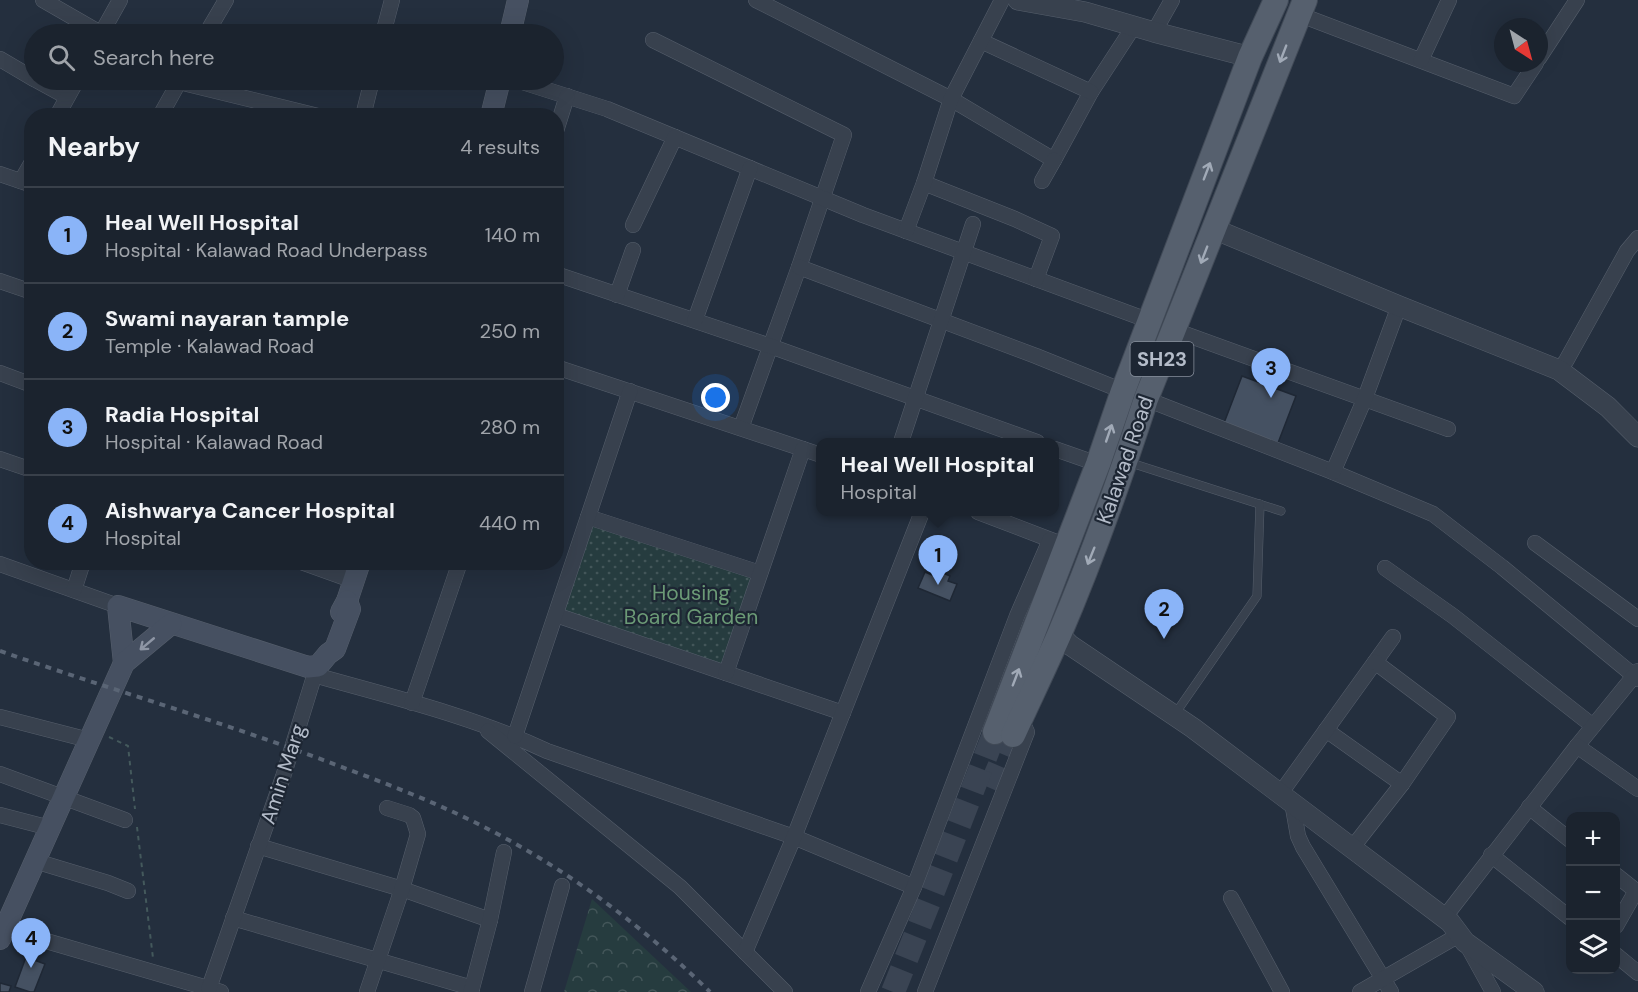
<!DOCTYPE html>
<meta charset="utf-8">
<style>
:root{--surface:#1b232e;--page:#282f3a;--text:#f1f3f6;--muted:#a0a4aa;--line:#39404a;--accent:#8ab4f8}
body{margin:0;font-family:"DM Sans",sans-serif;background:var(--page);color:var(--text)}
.controls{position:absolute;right:18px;bottom:18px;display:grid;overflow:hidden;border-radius:12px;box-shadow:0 6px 24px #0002}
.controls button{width:54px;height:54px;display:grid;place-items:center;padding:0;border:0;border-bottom:2px solid var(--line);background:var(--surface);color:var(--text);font:30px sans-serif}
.compass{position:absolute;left:1494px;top:18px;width:54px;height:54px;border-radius:50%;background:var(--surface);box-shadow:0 6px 24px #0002;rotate:144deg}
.you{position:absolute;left:716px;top:398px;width:21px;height:21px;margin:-15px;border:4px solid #fff;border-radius:50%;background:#1a73e8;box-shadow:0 0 0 9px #1a73e833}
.badge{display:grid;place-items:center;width:39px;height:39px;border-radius:50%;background:var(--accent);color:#111;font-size:20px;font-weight:700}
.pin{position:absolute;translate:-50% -50px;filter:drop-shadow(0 2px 3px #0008)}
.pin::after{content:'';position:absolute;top:32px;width:21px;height:18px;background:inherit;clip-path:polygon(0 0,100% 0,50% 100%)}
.popup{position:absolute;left:816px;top:438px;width:243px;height:78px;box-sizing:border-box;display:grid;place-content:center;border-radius:12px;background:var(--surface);filter:drop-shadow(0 2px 4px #0005);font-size:20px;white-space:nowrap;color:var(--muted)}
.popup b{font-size:22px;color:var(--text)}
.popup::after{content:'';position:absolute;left:50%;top:100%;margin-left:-12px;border:12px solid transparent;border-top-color:var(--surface)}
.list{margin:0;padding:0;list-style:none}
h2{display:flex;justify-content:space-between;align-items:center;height:78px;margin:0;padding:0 24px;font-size:26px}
h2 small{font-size:20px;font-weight:400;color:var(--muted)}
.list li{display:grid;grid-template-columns:39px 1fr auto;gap:18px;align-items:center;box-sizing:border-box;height:96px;padding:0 24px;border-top:2px solid var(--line)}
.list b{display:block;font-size:22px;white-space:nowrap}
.list p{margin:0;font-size:20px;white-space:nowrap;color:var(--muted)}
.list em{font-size:20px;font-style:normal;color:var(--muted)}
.icon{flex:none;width:33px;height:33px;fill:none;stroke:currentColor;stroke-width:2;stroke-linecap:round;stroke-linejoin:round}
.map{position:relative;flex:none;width:1638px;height:992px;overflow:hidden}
.search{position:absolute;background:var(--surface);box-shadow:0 6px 24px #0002;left:24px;top:24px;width:540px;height:66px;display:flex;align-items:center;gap:15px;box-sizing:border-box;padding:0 21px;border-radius:33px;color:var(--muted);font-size:22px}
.panel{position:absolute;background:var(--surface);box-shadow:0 6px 24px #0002;left:24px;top:108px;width:540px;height:462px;border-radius:24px}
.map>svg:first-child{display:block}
.grass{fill:url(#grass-dots)}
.forest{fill:url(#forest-crowns)}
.building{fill:#455162;stroke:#1f2835;stroke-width:1.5}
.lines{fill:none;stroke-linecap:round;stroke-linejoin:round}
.primary-tunnel{stroke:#3a4453;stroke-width:24;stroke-dasharray:24 12;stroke-linecap:butt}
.service-casing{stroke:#565f6c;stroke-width:9}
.minor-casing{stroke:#565f6c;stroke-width:16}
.tertiary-casing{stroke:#565f6c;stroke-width:21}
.secondary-casing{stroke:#565f6c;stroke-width:22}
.primary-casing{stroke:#414a57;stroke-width:26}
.path{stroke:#44595c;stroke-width:2;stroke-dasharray:4.5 4.5;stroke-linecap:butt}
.service{stroke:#38414e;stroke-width:8}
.minor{stroke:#38414e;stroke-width:15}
.tertiary{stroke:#38414e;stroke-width:20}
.secondary{stroke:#465061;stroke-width:21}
.primary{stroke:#56606e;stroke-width:24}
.rail{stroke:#5a6575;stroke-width:4;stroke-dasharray:6 6;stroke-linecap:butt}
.oneway{stroke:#a1aab7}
.oneway2{stroke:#8e96a5}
.labels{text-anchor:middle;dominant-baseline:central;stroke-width:4.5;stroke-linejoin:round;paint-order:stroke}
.shield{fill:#1d2633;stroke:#878f9c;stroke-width:1.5}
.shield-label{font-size:20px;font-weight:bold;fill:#b4bcc9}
.street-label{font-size:21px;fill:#b4bcc9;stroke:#1d2633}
.park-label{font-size:21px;fill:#6b9a76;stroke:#1d2633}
</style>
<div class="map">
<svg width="1638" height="992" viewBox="0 0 1638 992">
<defs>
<pattern id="grass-dots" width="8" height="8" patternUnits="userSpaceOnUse" patternTransform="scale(1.5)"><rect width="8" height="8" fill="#263c3f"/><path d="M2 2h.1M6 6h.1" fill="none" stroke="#435659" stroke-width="1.8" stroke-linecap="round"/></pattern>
<pattern id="forest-crowns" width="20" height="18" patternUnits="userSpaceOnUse" patternTransform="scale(1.5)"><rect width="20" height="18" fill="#263c3f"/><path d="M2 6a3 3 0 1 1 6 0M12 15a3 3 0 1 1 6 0" fill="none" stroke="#435659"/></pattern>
</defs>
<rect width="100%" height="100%" fill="#242f3e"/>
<polygon class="grass" points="588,517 760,573 726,673 556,615"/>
<polygon class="forest" points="592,899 691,992 564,992"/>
<g class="building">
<polygon points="1242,376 1296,396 1278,443 1224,423"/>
<polygon points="934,569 950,576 948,581 957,584 950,601 918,588 925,572 932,575"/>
<polygon points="26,957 45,964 34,992 30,992 15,987"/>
<polygon points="0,983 11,986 9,992 0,992"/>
</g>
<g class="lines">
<g class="primary-tunnel">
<polyline points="990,788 1013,735"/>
<polyline points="893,992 932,894 995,732"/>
</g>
<defs>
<g id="service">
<polyline points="1128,462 1281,511"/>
<polyline points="1175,714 1257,596 1260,504"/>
</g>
<g id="minor">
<polyline points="43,0 102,34"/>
<polyline points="756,0 951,99 1054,160 1091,92 1134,26"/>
<polyline points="1298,14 1514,96 1536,63"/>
<polyline points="1154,32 1172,0"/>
<polyline points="101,34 120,0"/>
<polyline points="206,34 226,0"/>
<polyline points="383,34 392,0"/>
<polyline points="653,40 844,135 799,267 741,428"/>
<polyline points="981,41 1091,92"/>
<polyline points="1539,58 1577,0"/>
<polyline points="0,59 34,79"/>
<polyline points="1421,60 1449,0"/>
<polyline points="36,80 67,97"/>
<polyline points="516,80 607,109 863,215 1150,321"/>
<polyline points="57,116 77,80"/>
<polyline points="160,116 179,82 318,116"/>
<polyline points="363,116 372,80"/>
<polyline points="556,131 567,96"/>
<polyline points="0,174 32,185"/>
<polyline points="21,181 32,162"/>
<polyline points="1042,181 1054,160"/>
<polyline points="924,183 1015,219 1052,236 1036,279"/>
<polyline points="633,225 675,137"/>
<polyline points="906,231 924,183 951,99 1002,0"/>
<polyline points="799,267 1036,356 1123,391"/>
<polyline points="556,274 770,346 1037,442"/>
<polyline points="0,281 32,292"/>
<polyline points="617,295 633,250"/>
<polyline points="695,320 750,168"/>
<polyline points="1174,330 1448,429"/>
<polyline points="556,367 821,455"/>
<polyline points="1559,370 1566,361 1627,251 1638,238"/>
<polyline points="0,373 32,385"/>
<polyline points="1146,399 1333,472 1433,514 1502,567 1638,679"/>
<polyline points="901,442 973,224"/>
<polyline points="1055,449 1098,464"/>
<polyline points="0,459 32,470"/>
<polyline points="1333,472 1365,398 1399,306"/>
<polyline points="978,512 1059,543"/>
<polyline points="588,517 760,573"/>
<polyline points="1535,543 1638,619"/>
<polyline points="301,562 354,581"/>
<polyline points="0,564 118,606"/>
<polyline points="1385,568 1453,616 1593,726"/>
<polyline points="74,590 83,562"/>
<polyline points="556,615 843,713"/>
<polyline points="726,673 803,449"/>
<path d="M314,675C393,697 472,716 547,751L794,837L914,887"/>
<polyline points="412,703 460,562"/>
<polyline points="0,717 89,740"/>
<polyline points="1326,730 1402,784"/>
<polyline points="488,731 680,887 785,992"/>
<polyline points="515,736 630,391"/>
<polyline points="1577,746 1638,671"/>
<polyline points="0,774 125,820"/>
<polyline points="1280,794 1393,637"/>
<polyline points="1292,802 1298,836 1303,847 1391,992"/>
<polyline points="1529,807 1570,840"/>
<polyline points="0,815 50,828"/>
<polyline points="258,846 402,889 490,920"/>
<polyline points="1352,848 1402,784 1448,717 1375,662"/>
<polyline points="1491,855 1570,918"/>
<polyline points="35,861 108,883 128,891"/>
<polyline points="1616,875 1636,891 1616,926"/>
<polyline points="1231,898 1282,992"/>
<polyline points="233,918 472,988"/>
<polyline points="1444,918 1577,746 1638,789"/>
<polyline points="5,929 221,992"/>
<polyline points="1467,945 1493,992"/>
<polyline points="745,952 794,837 922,512"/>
<polyline points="1616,955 1638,973"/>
<polyline points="209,988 283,777 317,667"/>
<polyline points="367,992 402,889 418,834 413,818 409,815 387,808"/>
<polyline points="471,992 490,920 504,852"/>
<polyline points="532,992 562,886"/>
<polyline points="868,992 914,887 1017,616 1050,540"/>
<polyline points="925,992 1027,732 1021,719"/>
<polyline points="1360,992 1459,935"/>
</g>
<g id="tertiary">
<polyline points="1018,0 1085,12 1154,32 1250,57"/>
<polyline points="1214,229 1399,306 1559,370 1608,407 1638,437"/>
<polyline points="1059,634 1070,645 1193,728 1450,922 1465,942 1534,992"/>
</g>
<g id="secondary">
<polyline points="510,34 518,0"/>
<polyline points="491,116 500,80"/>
<polyline points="341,612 347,601 360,562"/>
<polyline points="124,663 118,606 308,667 318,666 328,654 335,649 350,609 347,601"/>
<polyline points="0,939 124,663 171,624"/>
</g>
<g id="primary">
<polyline points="995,732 1098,464 1123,391 1250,57 1276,0"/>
<path d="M1013,735C1028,702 1044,669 1059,635C1092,558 1120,479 1146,399L1305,0"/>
</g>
</defs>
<use href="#service" class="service-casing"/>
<use href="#minor" class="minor-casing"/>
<use href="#tertiary" class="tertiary-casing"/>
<use href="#secondary" class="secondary-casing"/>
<use href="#primary" class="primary-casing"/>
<g class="path">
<polyline points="109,737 128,746 135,809"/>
<polyline points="137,827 153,958"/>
</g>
<use href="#service" class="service"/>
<use href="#minor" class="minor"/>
<use href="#tertiary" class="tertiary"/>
<use href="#secondary" class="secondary"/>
<use href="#primary" class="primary"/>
<path class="rail" d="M0,651C115,691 233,725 347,769C401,789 454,810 505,838C580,879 649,932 710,992"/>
</g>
<defs><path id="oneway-shaft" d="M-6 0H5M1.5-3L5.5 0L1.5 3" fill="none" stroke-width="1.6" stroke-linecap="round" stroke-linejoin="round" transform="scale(1.5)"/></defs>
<g class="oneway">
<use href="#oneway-shaft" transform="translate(1283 54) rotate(111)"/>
<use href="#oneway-shaft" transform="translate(1207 171) rotate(-69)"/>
<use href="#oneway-shaft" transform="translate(1204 255) rotate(111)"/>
<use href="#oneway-shaft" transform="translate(1109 433) rotate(-71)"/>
<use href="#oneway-shaft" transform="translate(1091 556) rotate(112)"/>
<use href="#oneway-shaft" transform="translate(1016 677) rotate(-69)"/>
</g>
<use class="oneway2" href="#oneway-shaft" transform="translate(147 644) rotate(140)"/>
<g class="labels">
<rect class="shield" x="1130.5" y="342" width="63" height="34" rx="4.5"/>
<g class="shield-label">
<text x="1162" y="359">SH23</text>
</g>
<g class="street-label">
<text transform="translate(1125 460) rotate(-71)">Kalawad Road</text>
<text transform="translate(283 774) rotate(-72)">Amin Marg</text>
</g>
<g class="park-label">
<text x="691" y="593">Housing<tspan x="691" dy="24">Board Garden</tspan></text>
</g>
</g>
</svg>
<div class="controls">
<button>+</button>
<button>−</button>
<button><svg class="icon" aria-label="layers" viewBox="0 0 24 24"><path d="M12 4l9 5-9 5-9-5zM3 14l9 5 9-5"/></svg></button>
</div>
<svg class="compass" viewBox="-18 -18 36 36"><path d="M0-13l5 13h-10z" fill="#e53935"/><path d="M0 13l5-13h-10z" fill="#a0a4aa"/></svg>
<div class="you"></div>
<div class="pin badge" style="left:938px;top:585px">1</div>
<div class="popup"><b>Heal Well Hospital</b>Hospital</div>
<div class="pin badge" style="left:1164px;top:639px">2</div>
<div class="pin badge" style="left:1271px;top:398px">3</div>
<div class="pin badge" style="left:31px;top:968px">4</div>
<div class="search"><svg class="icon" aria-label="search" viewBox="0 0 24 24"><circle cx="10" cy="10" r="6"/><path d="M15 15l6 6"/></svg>Search here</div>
<section class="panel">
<h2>Nearby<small>4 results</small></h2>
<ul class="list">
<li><span class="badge">1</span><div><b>Heal Well Hospital</b><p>Hospital · Kalawad Road Underpass</p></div><em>140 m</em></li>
<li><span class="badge">2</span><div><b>Swami nayaran tample</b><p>Temple · Kalawad Road</p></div><em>250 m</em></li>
<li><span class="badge">3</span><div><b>Radia Hospital</b><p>Hospital · Kalawad Road</p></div><em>280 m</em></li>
<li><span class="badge">4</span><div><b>Aishwarya Cancer Hospital</b><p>Hospital</p></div><em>440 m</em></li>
</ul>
</section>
</div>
